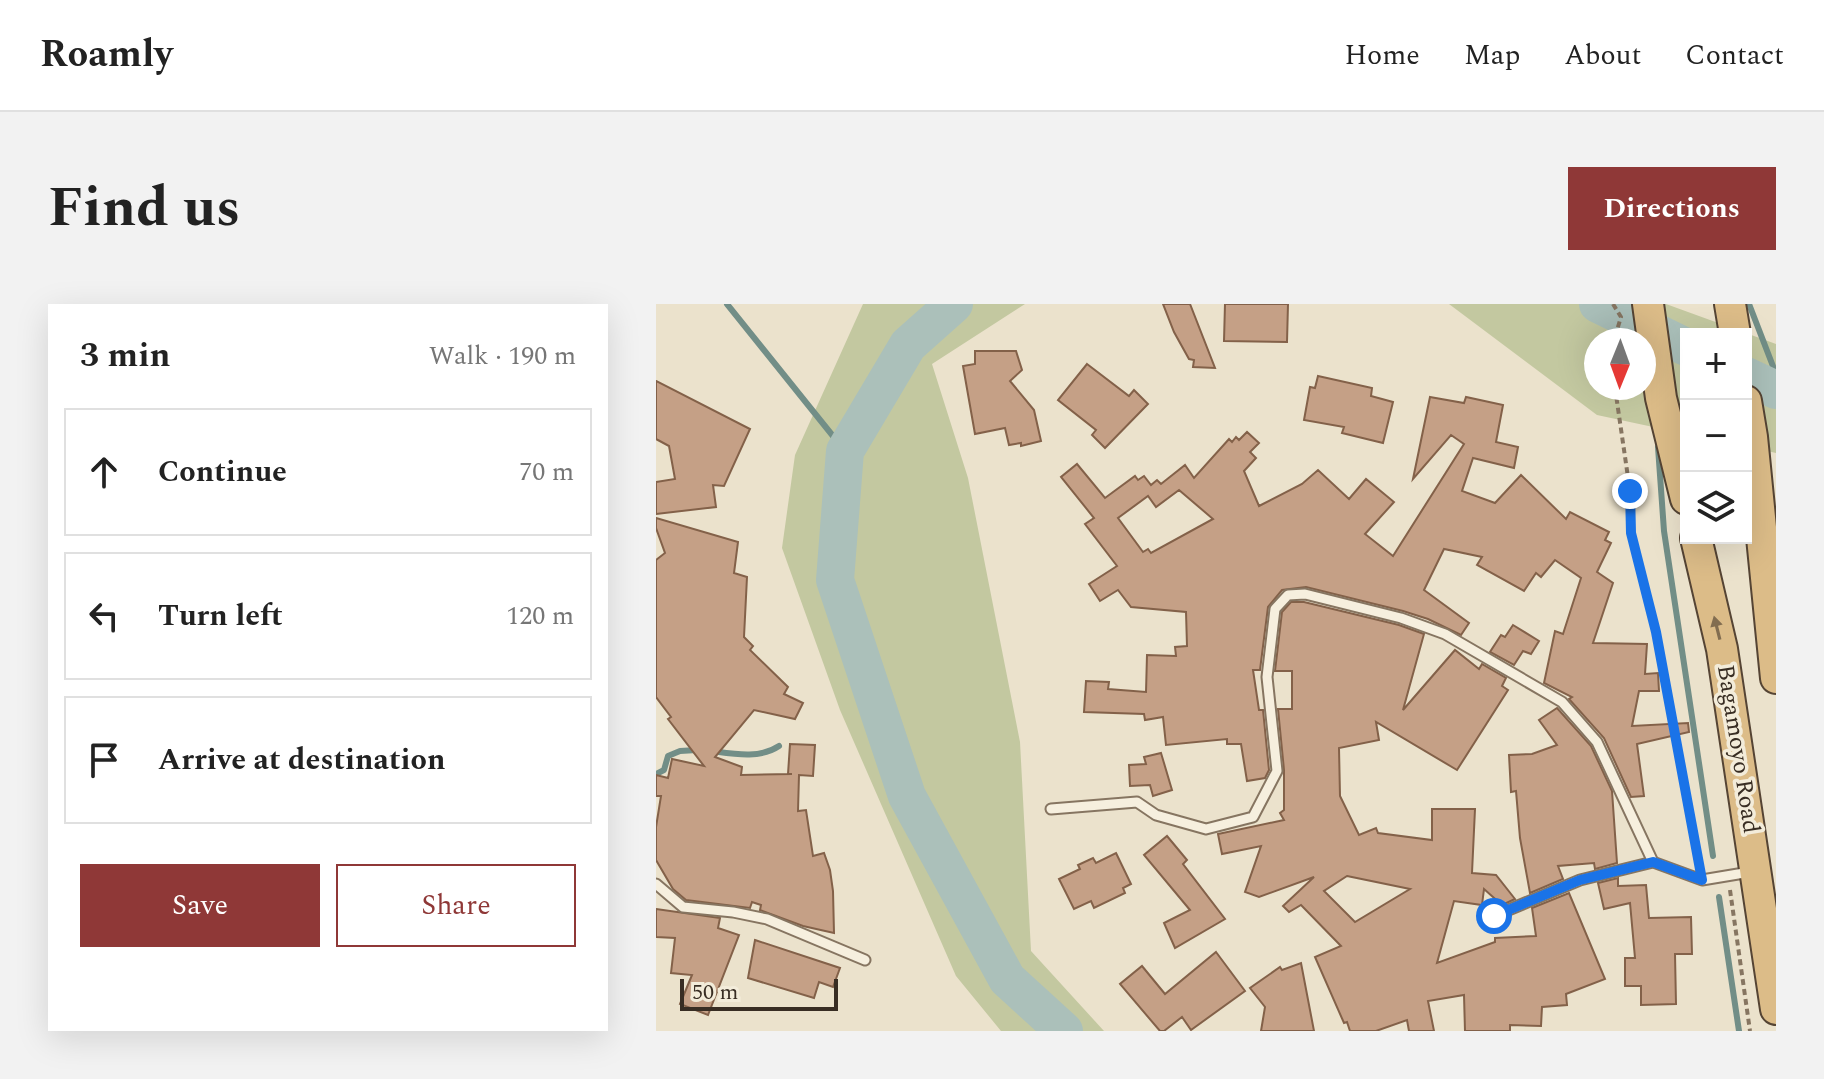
<!DOCTYPE html>
<meta charset="utf-8">
<style>
:root{--surface:#fff;--page:#f2f2f2;--text:#222;--muted:#767676;--line:#e0e0e0;--accent:#8f3837}
body{margin:0;font-family:Spectral,serif;background:var(--page);color:var(--text)}
.controls{position:absolute;right:24px;top:24px;display:grid;overflow:hidden;border-radius:0px;box-shadow:0 8px 32px #0002}
.controls button{width:72px;height:72px;display:grid;place-items:center;padding:0;border:0;border-bottom:2px solid var(--line);background:var(--surface);color:var(--text);font:40px sans-serif}
.compass{position:absolute;left:928px;top:24px;width:72px;height:72px;border-radius:50%;background:var(--surface);box-shadow:0 8px 32px #0002;rotate:181deg}
.scale{position:absolute;left:24px;bottom:20px;width:158px;box-sizing:border-box;padding-left:8px;border:4px solid #382d23;border-top:0;font-size:22px;line-height:28px;white-space:nowrap;color:#382d23;-webkit-text-stroke:6px #f3ecda;paint-order:stroke}
.stop{position:absolute;width:24px;height:24px;margin:-18px;border:6px solid #1a73e8;border-radius:50%;background:#fff}
.stop.end{background:#1a73e8;border-color:#fff;box-shadow:0 2px 8px #0008}
.list{margin:0;padding:0;list-style:none}
h2{display:flex;justify-content:space-between;align-items:center;height:104px;margin:0;padding:0 32px;font-size:34px}
h2 small{font-size:26px;font-weight:400;color:var(--muted)}
.list li{display:grid;grid-template-columns:52px 1fr auto;gap:24px;align-items:center;box-sizing:border-box;height:128px;margin:0 16px 16px;padding:0 16px;border:2px solid var(--line);border-radius:0px}
.list b{display:block;font-size:30px;white-space:nowrap}
.list em{font-size:26px;font-style:normal;color:var(--muted)}
.actions{display:flex;gap:16px;padding:24px 32px}
.actions a{flex:1;padding:18px 0;border:2px solid var(--accent);border-radius:0px;text-align:center;font-size:28px;color:var(--accent)}
.actions .main{background:var(--accent);color:#fff}
.icon{flex:none;width:44px;height:44px;fill:none;stroke:currentColor;stroke-width:2;stroke-linecap:round;stroke-linejoin:round}
.map{position:relative;flex:none;width:1120px;height:727px;overflow:hidden;border-radius:0px}
header{display:flex;align-items:center;gap:48px;box-sizing:border-box;height:112px;padding:0 40px;background:var(--surface);border-bottom:2px solid var(--line)}
header strong{font-size:38px}
nav{display:flex;gap:44px;margin-inline-start:auto;font-size:28px}
.intro{display:flex;align-items:center;justify-content:space-between;box-sizing:border-box;height:192px;padding:0 48px}
h1{margin:0;font-size:56px}
.button{padding:20px 36px;border-radius:0px;background:var(--accent);color:#fff;font-size:28px;font-weight:700}
main{display:flex;gap:48px;padding:0 48px}
aside{flex:1;background:var(--surface);border-radius:0px;box-shadow:0 8px 32px #0002}
.map>svg:first-child{display:block}
.green{fill:#c3c8a0;fill-rule:evenodd}
.lines{fill:none;stroke-linecap:round;stroke-linejoin:round}
.stream{stroke:#728e87;stroke-width:6}
.river{stroke:#abc0ba;stroke-width:38}
.building{fill:#c5a086;stroke:#836149;stroke-width:2;fill-rule:evenodd}
.service-casing{stroke:#867561;stroke-width:13}
.trunk-casing{stroke:#554434;stroke-width:34}
.path{stroke:#867561;stroke-width:4;stroke-dasharray:6 4;stroke-linecap:butt}
.service{stroke:#f6efde;stroke-width:9}
.trunk{stroke:#dcbc88;stroke-width:30}
.oneway{fill:#826d50}
.route{stroke:#1a73e8;stroke-width:10}
.labels{text-anchor:middle;dominant-baseline:central;stroke-width:7;stroke-linejoin:round;paint-order:stroke}
.street-label{font-size:24px;fill:#382d23;stroke:#f3ecda}
</style>
<header>
<strong>Roamly</strong>
<nav><a>Home</a><a>Map</a><a>About</a><a>Contact</a></nav>
</header>
<div class="intro"><h1>Find us</h1><a class="button">Directions</a></div>
<main>
<aside>
<h2>3 min<small>Walk · 190 m</small></h2>
<ul class="list">
<li><svg class="icon" aria-label="ahead" viewBox="0 0 24 24"><path d="M12 20V5M6 11l6-6 6 6"/></svg><div><b>Continue</b></div><em>70 m</em></li>
<li><svg class="icon" aria-label="left" viewBox="0 0 24 24"><path d="M17 20v-9H6M10 6l-5 5 5 5"/></svg><div><b>Turn left</b></div><em>120 m</em></li>
<li><svg class="icon" aria-label="arrive" viewBox="0 0 24 24"><path d="M6 21V4h12l-3 4 3 4H6"/></svg><div><b>Arrive at destination</b></div></li>
</ul>
<div class="actions"><a class="main">Save</a><a>Share</a></div>
</aside>
<div class="map">
<svg width="1120" height="727" viewBox="0 0 1120 727">
<rect width="100%" height="100%" fill="#ebe2cc"/>
<g class="green">
<polygon points="207,0 369,0 276,60 312,174 364,438 375,647 448,727 345,727 300,672 184,406 126,244 139,151"/>
<path d="M793,0H1010L1120,40V149L1090,142V30H1030V130L941,111ZM940,36H988V84H940Z"/>
</g>
<g class="lines">
<g class="stream">
<polyline points="71,0 189,147"/>
<polyline points="1093,0 1120,70"/>
<polyline points="1002,143 1008,227 1057,552"/>
<path d="M56,447C78,450 104,455 123,442"/>
<polyline points="0,470 8,466 12,452 24,447 41,446"/>
<polyline points="1063,593 1083,727"/>
</g>
<g class="river">
<polyline points="298,0 252,41 189,147 179,276 251,492 351,675 408,727"/>
<polyline points="942,0 1030,43"/>
<polyline points="1090,72 1120,86"/>
</g>
</g>
<g class="building">
<polygon points="507,0 534,0 559,64 537,63 538,56 533,55 518,28"/>
<polygon points="569,0 632,0 631,38 568,37"/>
<polygon points="319,47 360,47 366,66 354,77 378,106 385,137 365,142 365,139 353,141 349,124 319,130 307,62 319,60"/>
<polygon points="431,60 473,92 478,86 492,100 449,144 436,131 440,126 402,96"/>
<polygon points="662,72 716,84 715,92 737,98 727,139 686,129 688,123 648,116 654,83 659,84"/>
<polygon points="0,77 94,125 68,182 57,181 60,203 0,210 0,178 19,175 13,142 0,135"/>
<path d="M774,93L808,99L810,93L847,101L840,138L862,143L858,164L817,154L806,187L839,199L865,171L910,215L914,208L953,228L949,236L955,239L941,268L957,279L937,339L991,340L989,370L1002,369L1003,387H983L976,422L1032,419L1033,428L981,440L988,492L975,493L948,434L913,395L916,393L888,379L899,327L907,330L925,274L899,256L885,273L880,269L868,287L821,261L826,253L788,245L768,286L813,319L805,331L772,315L747,307L650,283L626,286L612,303L604,366H597L603,406H607L613,466L609,474L591,477L585,440H571V435L510,441L507,413L489,416L488,410L428,408L430,377L453,378L452,385L490,388L491,351L520,352L519,343L531,342L530,308L475,303L462,286L444,297L433,280L461,262L429,220L438,214L405,173L421,160L449,194L479,172L482,176L488,172L495,181L501,176L505,180L529,161L538,174L573,135L576,138L580,133L583,136L591,128L603,139L594,148L600,154L588,167L603,202L646,180L662,166L693,195L710,175L738,198L709,230L737,252L808,140L795,131L757,175ZM523,186L557,215L495,249L492,245L487,248L462,214L492,192L500,203Z"/>
<polygon points="0,214 82,238 78,269 91,273 88,333 97,342 94,346 132,383 128,390 147,399 139,415 98,406 59,453 86,463 85,471 136,470 132,470 134,440 159,441 157,472 143,471 142,507 150,506 157,552 168,549 174,566 177,587 178,629 147,622 104,606 105,601 96,598 94,604 30,596 17,585 0,556 0,523 5,492 0,492 0,471 12,474 16,455 48,462 12,415 15,413 0,393 0,256 9,249 0,224"/>
<path d="M635,298H648L743,321L768,330L747,406L799,346L823,365L826,360L850,374L846,382L852,386L801,466L720,418L723,436L683,444L684,492L703,531L720,524L722,529L776,536V505H819L816,569L840,571L859,595L846,601L828,585L826,601L798,597L781,659L839,638V634L880,632L876,604L913,589L949,675L910,690L911,701L886,703L885,722L854,721V727H809L808,691L772,697L778,727H753L751,716L720,727H694L691,718L688,719L659,653L685,642L645,601L633,608L627,602L658,573L603,593L589,588L605,542L566,550L562,530L628,516L624,509L628,506V466L622,405H636V367H619L626,308ZM691,572L754,585L699,618L668,587Z"/>
<polygon points="857,321 883,337 875,350 867,347 858,361 834,348 845,331 849,333"/>
<polygon points="901,404 935,442 956,487 961,559 939,565 938,559 902,562 907,575 874,589 864,534 860,487 855,488 853,451 876,450 901,441 883,416"/>
<polygon points="505,449 516,486 497,492 494,481 474,482 473,461 490,460 488,453"/>
<polygon points="511,532 531,556 527,560 569,615 519,644 508,619 534,606 488,551"/>
<polygon points="460,549 475,580 467,584 469,589 438,604 435,597 418,605 403,575 424,565 422,561 437,554 440,559"/>
<polygon points="962,574 962,582 990,581 993,614 1035,613 1036,650 1019,650 1020,700 985,701 985,682 969,682 969,654 979,654 974,599 948,605 942,579"/>
<polygon points="0,605 64,614 62,624 83,631 52,711 24,700 36,671 15,669 19,634 0,633"/>
<polygon points="99,636 184,664 177,683 163,678 158,694 92,674"/>
<polygon points="560,648 589,687 535,726 526,713 508,727 504,727 464,680 486,662 509,690"/>
<polygon points="645,659 658,727 605,727 609,703 594,684 624,663 626,666"/>
</g>
<g class="lines">
<defs>
<g id="service">
<polyline points="395,505 481,498 500,511 550,525 597,513 621,467 611,373 619,305 632,291 649,290 745,314 789,330 906,398 941,438 997,558"/>
<polyline points="0,580 27,603 77,608 111,615 209,656"/>
<polyline points="838,612 924,576 997,558 1046,576 1094,568"/>
</g>
<g id="trunk">
<polyline points="992,0 1005,94 1030,195"/>
<polyline points="1074,0 1079,30"/>
<polyline points="1090,97 1096,133 1120,374"/>
<polyline points="1040,234 1066,345 1120,705"/>
</g>
</defs>
<use href="#service" class="service-casing"/>
<use href="#trunk" class="trunk-casing"/>
<g class="path">
<polyline points="957,0 965,13 958,36"/>
<polyline points="959,84 974,187 975,229 1000,328 1043,561"/>
<polyline points="1074,586 1094,727"/>
</g>
<use href="#service" class="service"/>
<use href="#trunk" class="trunk"/>
</g>
<defs><path id="oneway-solid" d="M-6-.8H1V-3.2L6.5 0L1 3.2V.8H-6Z" transform="scale(2)"/></defs>
<use class="oneway" href="#oneway-solid" transform="translate(1061 324) rotate(-104)"/>
<g class="lines">
<polyline class="route" points="838,612 924,576 997,558 1046,576 1000,328 975,229 974,187"/>
</g>
<g class="labels">
<g class="street-label">
<text transform="translate(1082 445) rotate(81)">Bagamoyo Road</text>
</g>
</g>
</svg>
<div class="controls">
<button>+</button>
<button>−</button>
<button><svg class="icon" aria-label="layers" viewBox="0 0 24 24"><path d="M12 4l9 5-9 5-9-5zM3 14l9 5 9-5"/></svg></button>
</div>
<svg class="compass" viewBox="-18 -18 36 36"><path d="M0-13l5 13h-10z" fill="#e53935"/><path d="M0 13l5-13h-10z" fill="#767676"/></svg>
<div class="scale">50 m</div>
<div class="stop" style="left:838px;top:612px"></div>
<div class="stop end" style="left:974px;top:187px"></div>
</div>
</main>
